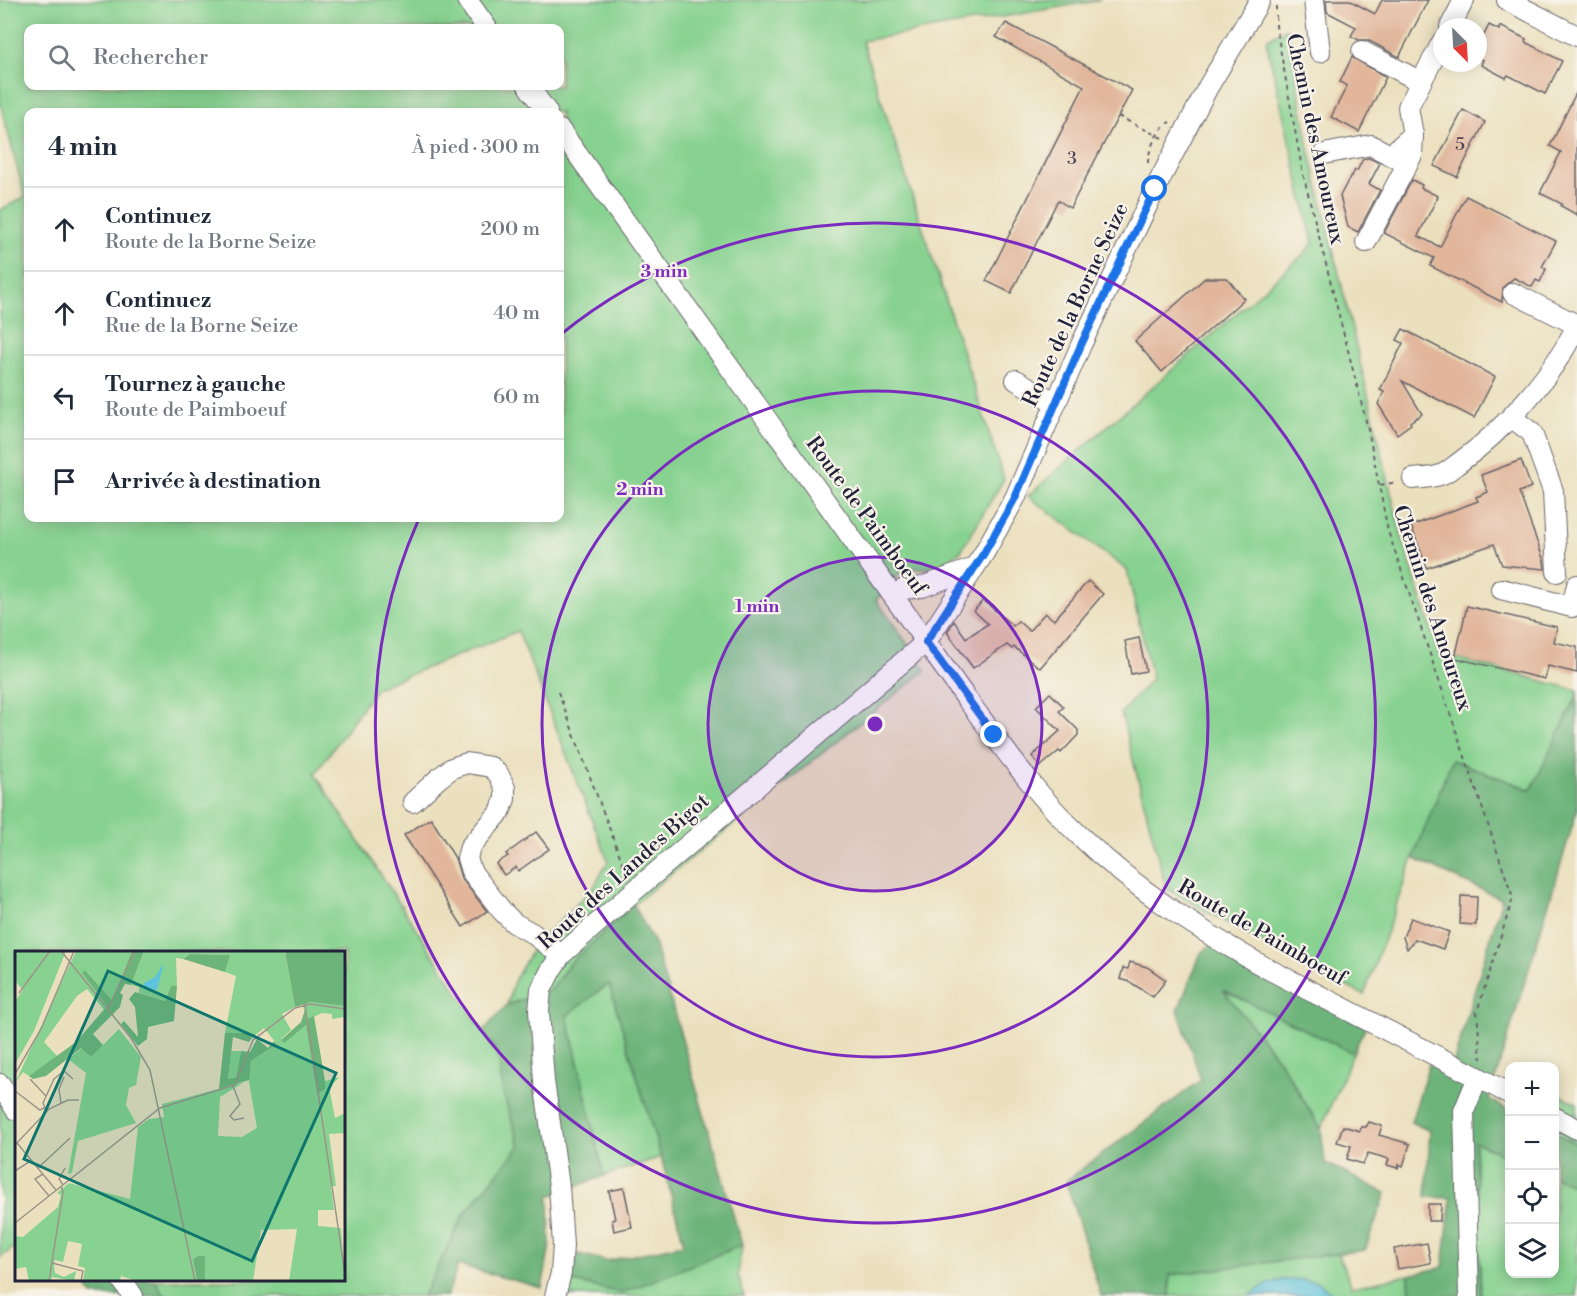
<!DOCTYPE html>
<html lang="fr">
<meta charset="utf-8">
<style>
:root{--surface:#fff;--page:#f6f6f7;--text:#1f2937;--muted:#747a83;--line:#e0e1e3}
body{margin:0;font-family:"Libre Bodoni",serif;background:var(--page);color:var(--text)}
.controls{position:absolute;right:18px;bottom:18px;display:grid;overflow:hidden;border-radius:12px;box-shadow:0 3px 15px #0003}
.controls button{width:54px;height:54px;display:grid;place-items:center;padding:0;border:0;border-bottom:2px solid var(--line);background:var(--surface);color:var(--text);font:30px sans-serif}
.compass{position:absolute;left:1433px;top:18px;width:54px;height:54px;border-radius:50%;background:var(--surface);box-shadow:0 3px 15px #0003;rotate:156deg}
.stop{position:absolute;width:18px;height:18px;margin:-14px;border:4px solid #1a73e8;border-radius:50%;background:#fff}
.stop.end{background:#1a73e8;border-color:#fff;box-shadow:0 2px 6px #0008}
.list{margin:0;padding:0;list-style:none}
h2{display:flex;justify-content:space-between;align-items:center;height:78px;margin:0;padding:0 24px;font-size:26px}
h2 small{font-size:20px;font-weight:400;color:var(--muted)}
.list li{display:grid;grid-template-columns:39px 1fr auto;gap:18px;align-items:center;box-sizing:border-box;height:84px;padding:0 24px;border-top:2px solid var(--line)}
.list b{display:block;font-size:22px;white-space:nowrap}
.list p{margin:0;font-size:20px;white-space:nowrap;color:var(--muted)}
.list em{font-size:20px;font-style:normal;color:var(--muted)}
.icon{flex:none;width:33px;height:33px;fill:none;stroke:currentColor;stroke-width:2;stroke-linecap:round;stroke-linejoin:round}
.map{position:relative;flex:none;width:1577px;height:1296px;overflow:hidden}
.search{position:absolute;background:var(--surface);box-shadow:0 3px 15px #0003;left:24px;top:24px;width:540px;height:66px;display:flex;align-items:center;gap:15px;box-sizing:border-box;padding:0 21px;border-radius:12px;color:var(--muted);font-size:22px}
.panel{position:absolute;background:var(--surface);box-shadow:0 3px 15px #0003;left:24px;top:108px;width:540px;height:414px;border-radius:12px}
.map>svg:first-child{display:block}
.green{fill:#87d290;stroke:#547a66;stroke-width:1.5;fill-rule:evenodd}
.forest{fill:#6db47a;stroke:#486b5a;stroke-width:1.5}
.water{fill:#5fc3dd;stroke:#40728c;stroke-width:1.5}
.building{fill:#e1b69b}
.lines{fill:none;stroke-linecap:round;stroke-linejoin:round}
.minor-casing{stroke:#686469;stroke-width:22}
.path{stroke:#686469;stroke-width:2;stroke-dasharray:4.5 4.5;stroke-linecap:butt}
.minor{stroke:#fff;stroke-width:20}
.route{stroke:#1a73e8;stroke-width:8}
.ring{fill:none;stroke:#7b2cbf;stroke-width:3}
.labels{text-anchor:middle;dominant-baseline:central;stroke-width:4.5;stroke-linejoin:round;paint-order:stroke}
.number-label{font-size:18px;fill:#524753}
.street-label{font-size:21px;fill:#22223b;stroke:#f7f3e8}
.inset-road{fill:none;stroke:#9b948a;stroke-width:1.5}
.view{fill:#0f766e;fill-opacity:0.15;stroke:#0f766e;stroke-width:3}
.inset-edge{fill:none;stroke:#22223b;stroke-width:3}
.centre{fill:#7b2cbf;stroke:#f7f3e8;stroke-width:3}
.ring-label{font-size:18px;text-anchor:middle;font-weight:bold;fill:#7b2cbf;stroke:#f7f3e8;stroke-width:4.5;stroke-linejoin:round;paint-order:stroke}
</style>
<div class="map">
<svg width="1577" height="1296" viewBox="0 0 1577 1296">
<rect width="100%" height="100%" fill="#f7f3e8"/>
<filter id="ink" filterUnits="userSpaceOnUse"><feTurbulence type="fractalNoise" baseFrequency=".0167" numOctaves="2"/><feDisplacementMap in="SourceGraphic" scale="12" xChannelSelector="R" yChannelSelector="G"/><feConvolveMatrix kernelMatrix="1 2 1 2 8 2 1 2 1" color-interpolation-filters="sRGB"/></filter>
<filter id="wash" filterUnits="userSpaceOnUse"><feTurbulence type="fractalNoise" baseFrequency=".008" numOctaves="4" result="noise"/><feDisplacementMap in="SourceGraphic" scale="24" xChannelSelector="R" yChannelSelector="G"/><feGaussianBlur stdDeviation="1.35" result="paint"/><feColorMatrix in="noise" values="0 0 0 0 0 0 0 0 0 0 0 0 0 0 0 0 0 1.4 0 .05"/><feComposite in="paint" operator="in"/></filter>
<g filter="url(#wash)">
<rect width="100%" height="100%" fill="#ebe0be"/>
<g class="green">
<path d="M0,0H1101L862,41L1004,479L961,551L936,568L904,569L876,600L926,670L646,894L570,963L551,990L507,1005L514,981L535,945L594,887L608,861L518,631L376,688L315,774L498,1054L503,1093L520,1146L465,1213L423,1296H165L154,1280H344V952H16V1246L0,1258V1206L2,1200L0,1196V210L25,197L0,102ZM28,28H560V86H28ZM28,112H560V518H28Z"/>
<polygon points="1287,28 1310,153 1402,538 1439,654 1577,690 1577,696 1532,790 1452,760 1413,858 1364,995 1289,958 1166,888 1121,713 1152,679 1127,570 1028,496 1304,254 1313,243 1266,40"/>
<polygon points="609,983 661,1157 604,1176 567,1015"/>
<polygon points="1222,989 1353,1053 1321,1129 1279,1060"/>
<polygon points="1554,1092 1577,1103 1577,1144 1555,1133"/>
<polygon points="1475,1141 1509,1157 1510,1274 1554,1274 1555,1177 1577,1187 1577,1296 1481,1296"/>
<polygon points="742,1245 738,1275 744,1296 566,1296 570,1281 622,1293"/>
<polygon points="1338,1253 1352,1287 1409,1275 1410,1296 1170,1296 1169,1275"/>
</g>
<g class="forest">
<polygon points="1577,696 1577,811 1489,1099 1509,1110 1509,1157 1475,1142 1481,1296 1410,1296 1409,1275 1443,1267 1451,1198 1426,1197 1430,1131 1411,1122 1429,1064 1450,1074 1502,899 1413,858 1452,760 1531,790"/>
<polygon points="634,905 654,943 742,1245 622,1293 570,1281 578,1254 607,1261 684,1244 661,1157 609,984 567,1015 604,1176 549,1196 550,1245 542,1288 458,1265 447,1296 423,1296 465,1213 520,1146 503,1093 498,1054 483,1031 507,1005 551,990 570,963"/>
<polygon points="1211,945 1366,1026 1353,1053 1223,990 1279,1060 1321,1129 1325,1163 1386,1193 1365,1250 1170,1275 1170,1296 1101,1296 1066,1181 1201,1080 1178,1010 1201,953"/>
<polygon points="1554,1133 1577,1144 1577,1187 1555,1177"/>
<polygon points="82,1280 154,1280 165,1296 93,1296"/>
</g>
<path class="water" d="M1293,1279L1318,1282L1334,1296H1250C1264,1284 1275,1280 1293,1279Z"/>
<g id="blocks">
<g class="building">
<polygon points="1326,0 1349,0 1375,14 1382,0 1428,0 1399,57 1368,40 1359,40 1351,36 1356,27 1327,12"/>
<polygon points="1006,23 1132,90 1070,208 1058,200 1011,293 986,281 1084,86 996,37"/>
<polygon points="1489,25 1499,30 1500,26 1526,39 1525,42 1562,61 1545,94 1508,75 1506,78 1481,65 1483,60 1478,58 1478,47"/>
<polygon points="1352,57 1386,77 1359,132 1331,117 1347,86 1340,82"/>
<polygon points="1577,91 1577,215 1561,206 1562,204 1540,193 1561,152 1550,146"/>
<polygon points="1463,110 1485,122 1457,177 1434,166"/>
<polygon points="1369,158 1380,163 1369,184 1380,190 1358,232 1348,227 1340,196 1351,175 1352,176 1355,170 1357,171 1363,159"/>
<polygon points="1412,180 1422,185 1421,188 1438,196 1418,236 1440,247 1466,196 1556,241 1542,267 1546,269 1540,282 1536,280 1532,287 1514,278 1503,287 1502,302 1430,266 1434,258 1384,233"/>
<polygon points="1205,278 1227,278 1244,299 1162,372 1135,341"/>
<polygon points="1403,329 1495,377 1474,418 1402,381 1422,414 1410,422 1411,424 1397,434 1378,404 1384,392 1380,390 1403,343 1397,340"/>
<polygon points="1521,460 1531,487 1519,492 1544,561 1545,569 1502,565 1494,544 1427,568 1411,526 1478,501 1476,497 1488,492 1481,475"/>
<polygon points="1088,581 1103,594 1040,668 1014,647 1012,649 1007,645 973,668 947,632 954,621 966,638 988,624 974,611 983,600 1013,626 1018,621 1029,631 1045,613 1054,620"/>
<polygon points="1467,606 1557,627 1554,642 1577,647 1577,673 1548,666 1545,679 1455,658"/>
<polygon points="1139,638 1146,671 1131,674 1125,641"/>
<polygon points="1050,693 1064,707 1059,711 1078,730 1078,735 1061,753 1059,751 1040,767 1032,756 1060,731 1036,707"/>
<polygon points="431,818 455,858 461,878 487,911 463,927 404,835"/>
<polygon points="536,832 549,849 518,871 516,867 504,875 496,864 508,856 506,854"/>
<polygon points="1461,896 1477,897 1476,925 1460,924"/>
<polygon points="1411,918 1449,932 1443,949 1415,939 1407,949 1403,937"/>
<polygon points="1130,962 1147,967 1166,980 1153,997 1130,982 1120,979 1123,968 1128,969"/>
<polygon points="1369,1122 1382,1126 1379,1135 1410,1144 1403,1166 1399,1164 1398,1168 1387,1165 1389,1159 1368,1153 1363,1164 1347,1159 1351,1146 1337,1142 1343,1126 1360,1131 1361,1127 1366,1127"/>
<polygon points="624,1188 632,1227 614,1231 612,1220 615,1219 609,1191"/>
<polygon points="1428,1204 1441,1204 1440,1221 1428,1221"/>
<polygon points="1427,1243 1431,1263 1398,1269 1394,1249"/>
</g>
</g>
</g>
<g filter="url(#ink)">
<use href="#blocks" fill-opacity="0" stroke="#686469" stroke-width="1.5"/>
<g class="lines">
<defs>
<g id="minor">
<polyline points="467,0 487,28"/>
<polyline points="1314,0 1320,52"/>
<polyline points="1507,0 1577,36"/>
<polyline points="1450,27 1464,0"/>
<polyline points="1362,51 1421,82"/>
<polyline points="528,86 547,112"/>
<path d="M560,130L966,698C1002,746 1036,795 1080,836C1136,890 1202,932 1270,970L1510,1094"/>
<polyline points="1324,154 1371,145 1394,157 1398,148 1413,135"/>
<polyline points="1366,242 1412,155 1413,135 1408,107 1442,42"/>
<polyline points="1016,380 1056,403"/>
<polyline points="1511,417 1532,433 1553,491 1557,572"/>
<path d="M1413,479C1421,478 1432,478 1440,475C1447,473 1454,466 1460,462C1504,430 1554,375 1577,325L1513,293"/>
<polyline points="1501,589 1572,607 1577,585"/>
<polyline points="893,595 904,589 922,587 974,568"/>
<polyline points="413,802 439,778 452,768 467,763 491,767 499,775 505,788 505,799 500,812 470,847 467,858 471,871 502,911 514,923 532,933 561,955"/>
<polyline points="0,1084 16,1110"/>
<polyline points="1554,1117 1577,1129"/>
<polyline points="122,1280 133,1296"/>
<polyline points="555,1296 561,1273 563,1245 559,1186 544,1081 539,1011 541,990 551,970 561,955 633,892 926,642 984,553 1015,498 1081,345 1155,189 1208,87 1260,0"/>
<polyline points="1469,1296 1464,1111 1478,1077"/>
</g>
</defs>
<use href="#minor" class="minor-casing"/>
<g class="path">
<polyline points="1276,6 1276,26 1303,174 1368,429 1388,531 1513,898 1477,1012 1481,1059"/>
<polyline points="1118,116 1162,138"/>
<path d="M1148,163C1148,151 1158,127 1170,122"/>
<polyline points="1380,485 1398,482"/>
<polyline points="558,692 627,875"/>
</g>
<use href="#minor" class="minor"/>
</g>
</g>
<g class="lines" filter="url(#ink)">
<polyline class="route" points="994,735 926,642 984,553 1015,498 1081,345 1155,189"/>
</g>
<circle cx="875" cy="724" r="167" fill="#7b2cbf" fill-opacity=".12"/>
<g class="ring">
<circle cx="875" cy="724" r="167"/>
<circle cx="875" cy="724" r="333"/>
<path d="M560 335A500 500 0 1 1 418 521"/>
</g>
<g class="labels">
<g class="number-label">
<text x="1460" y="144">5</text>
<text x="1072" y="158">3</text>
</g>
<g class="street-label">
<text transform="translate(1315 139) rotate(78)">Chemin des Amoureux</text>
<text transform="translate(1076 305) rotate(-65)">Route de la Borne Seize</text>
<text transform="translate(866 516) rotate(54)">Route de Paimboeuf</text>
<text transform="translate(1432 608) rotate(72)">Chemin des Amoureux</text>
<text transform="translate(624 872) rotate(-42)">Route des Landes Bigot</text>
<text transform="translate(1262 933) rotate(30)">Route de Paimboeuf</text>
</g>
</g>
<g transform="translate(15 951)">
<rect width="330" height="330" fill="#ebe0be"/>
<path d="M0,0H51L19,80L0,113V50L8,39L0,30ZM61,0H117L97,49L71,20L67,22L93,55L89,59L72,38L62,45L29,91L43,106L14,125L8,121L0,132ZM129,0H270L280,56L267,63L276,79L266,88L269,91L291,73L302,144L310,138V130L325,126L314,136L320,167L330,162V182L314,183L321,235H316L319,259H303V275L326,277L330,330H274L282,278L246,279L238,330H190V305H183L178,308L182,330H121L106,325L105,330H68L70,317L63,315L67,293L53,290L48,311L40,309L39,314L40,322L49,326L61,320L59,330L37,326L36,330H14L11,316L0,318V285L8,286L43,256L46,244L42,242L54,232L115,248L123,176L134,168L149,166L147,153L229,131L205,146L203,185L227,186L242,177L233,125L236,110L262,93L249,77L237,87L231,82H210L221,25L210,21L215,4L175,3L168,8L161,7L162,35H156L150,50L124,42V36L116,34ZM300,51L330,55V66L317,68V63L307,62L292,69L287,52ZM104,78L126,106L121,134L114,137L111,154L121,172L63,190L57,222L53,223L71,122L53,108L67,97L76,106ZM216,100H226L221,126L213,128Z" fill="#87d290"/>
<path d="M117,0H129L116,34L110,33L105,42L108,44L105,56L78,83L88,94L76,106L66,97L31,125L18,128L14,125L61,91L92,55L67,22L70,19L97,49ZM270,0L330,1V55L296,51L280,56ZM175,3L215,4L210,21L168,8ZM156,35H162L159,70L133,76L132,88L123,95L106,73L109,70L123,86L120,56L114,48L120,41L150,50ZM290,59L292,68L299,65L310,130V138L302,144L291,74L269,92L266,89L286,71ZM210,82H231L237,87L234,91L218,86L213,128L221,126L226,100L235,101L242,88L253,97L259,90L262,93L236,110L234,129L204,138ZM183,305H190V330H182L178,308Z" fill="#6db47a"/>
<path d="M149,12L142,39H129V32L140,26Z" fill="#5fc3dd"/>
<path class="inset-road" d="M46,0L116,87L135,119L180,330M4,42L35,0M290,53L330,323M93,58L120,0M0,123L26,78L59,0M15,128L31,145M218,135L225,153L215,165L219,169L229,167M0,140L25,159L29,157M46,152L44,138L49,126M31,160L28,152L39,128L49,120L58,128M2,192L41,239M0,194L34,158L53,149H64M23,217L55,187M0,220L17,209M28,223L20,228L34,245M48,234L44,228L50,217M0,272L145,157L220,134L238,89L280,57L295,53L330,58M37,312L68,320L66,330M34,330L48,241L46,235"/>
<path class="view" d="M93,20L321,122L237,310L9,208Z"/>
<rect width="330" height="330" class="inset-edge"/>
</g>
<circle cx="875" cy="724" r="9" class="centre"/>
<g class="ring-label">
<text x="664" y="277">3 min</text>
<text x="640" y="495">2 min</text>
<text x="757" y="612">1 min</text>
</g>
</svg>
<div class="controls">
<button>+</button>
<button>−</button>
<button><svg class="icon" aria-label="locate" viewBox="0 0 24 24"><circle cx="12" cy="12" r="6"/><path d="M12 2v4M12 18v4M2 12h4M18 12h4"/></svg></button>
<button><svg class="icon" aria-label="layers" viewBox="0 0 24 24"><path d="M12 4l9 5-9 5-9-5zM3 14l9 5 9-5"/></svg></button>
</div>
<svg class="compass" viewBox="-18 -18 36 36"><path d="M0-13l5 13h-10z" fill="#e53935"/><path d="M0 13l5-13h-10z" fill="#747a83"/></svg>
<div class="stop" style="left:1155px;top:189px"></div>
<div class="stop end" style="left:994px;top:735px"></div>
<div class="search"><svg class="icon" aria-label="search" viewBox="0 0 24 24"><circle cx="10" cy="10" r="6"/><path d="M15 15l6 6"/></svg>Rechercher</div>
<section class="panel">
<h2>4 min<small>À pied · 300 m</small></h2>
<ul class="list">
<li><svg class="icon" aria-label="ahead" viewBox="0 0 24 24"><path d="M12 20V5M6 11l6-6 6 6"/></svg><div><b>Continuez</b><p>Route de la Borne Seize</p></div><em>200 m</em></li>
<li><svg class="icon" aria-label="ahead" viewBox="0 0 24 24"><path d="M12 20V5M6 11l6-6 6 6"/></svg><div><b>Continuez</b><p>Rue de la Borne Seize</p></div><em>40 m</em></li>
<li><svg class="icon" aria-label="left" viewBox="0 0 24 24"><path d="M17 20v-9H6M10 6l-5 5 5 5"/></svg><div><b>Tournez à gauche</b><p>Route de Paimboeuf</p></div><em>60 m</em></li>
<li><svg class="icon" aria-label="arrive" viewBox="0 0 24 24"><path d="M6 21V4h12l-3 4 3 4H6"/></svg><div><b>Arrivée à destination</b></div></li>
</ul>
</section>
</div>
